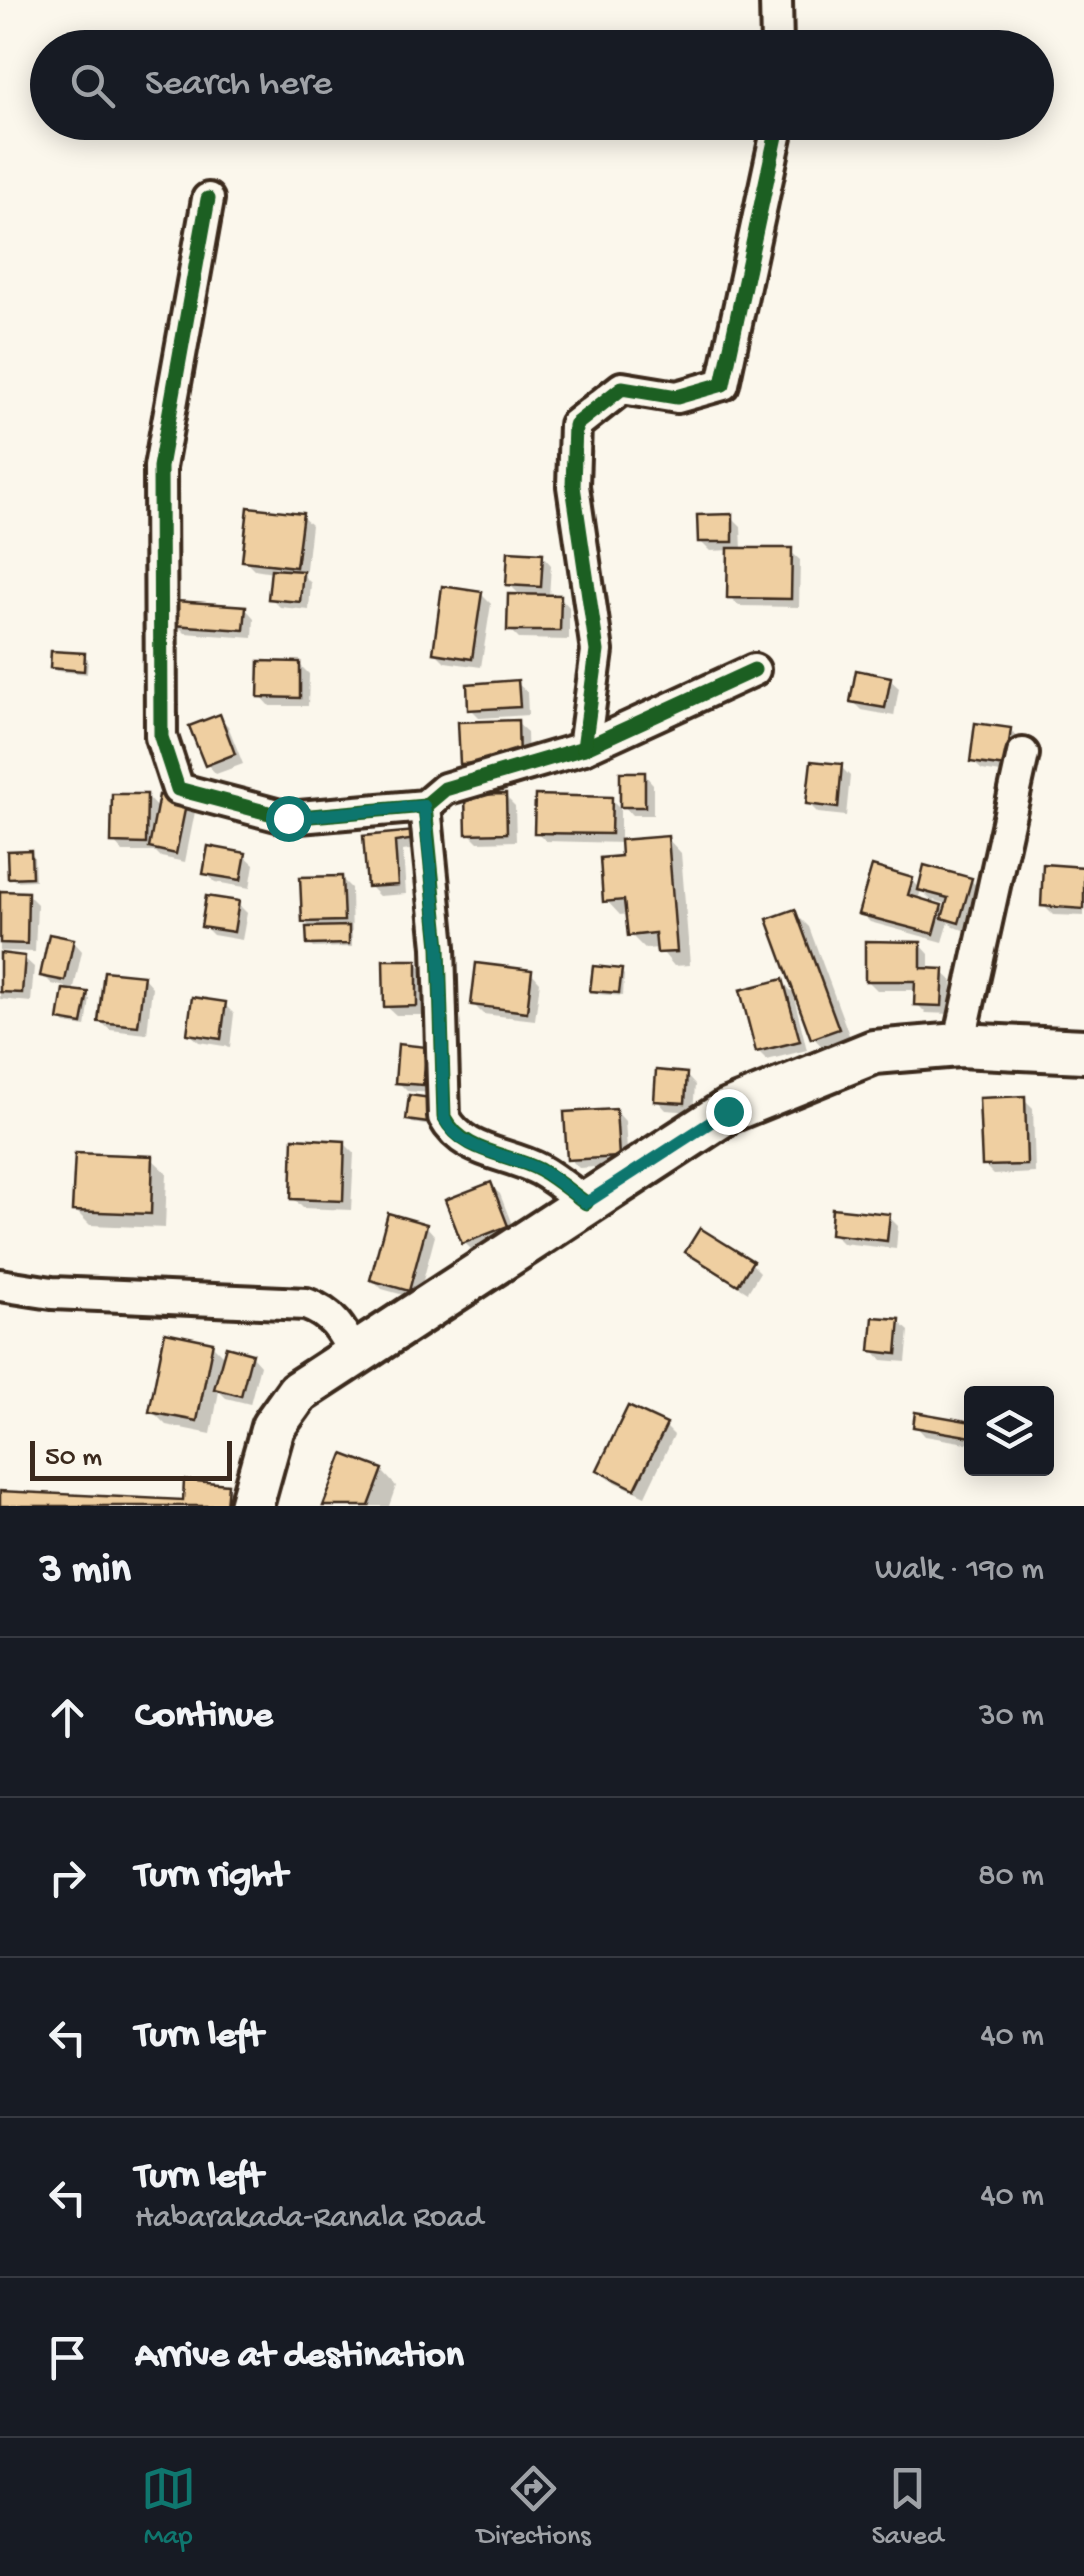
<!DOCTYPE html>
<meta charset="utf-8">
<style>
:root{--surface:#171b24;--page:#242831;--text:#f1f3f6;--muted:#9ea1a6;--line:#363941;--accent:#0f766e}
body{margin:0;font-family:"Gochi Hand",sans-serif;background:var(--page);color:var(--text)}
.controls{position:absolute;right:30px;bottom:30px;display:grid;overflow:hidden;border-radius:10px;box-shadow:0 5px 25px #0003}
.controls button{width:90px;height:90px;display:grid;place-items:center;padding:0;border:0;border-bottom:2px solid var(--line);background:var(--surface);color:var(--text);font:50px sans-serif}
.scale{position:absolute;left:30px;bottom:25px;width:202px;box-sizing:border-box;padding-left:10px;border:5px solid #3b2a1e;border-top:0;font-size:28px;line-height:35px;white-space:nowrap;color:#3b2a1e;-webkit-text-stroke:8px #fbf7ec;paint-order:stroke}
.stop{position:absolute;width:30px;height:30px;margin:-22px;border:8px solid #0f766e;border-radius:50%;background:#fff}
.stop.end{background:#0f766e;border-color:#fff;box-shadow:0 2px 10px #0008}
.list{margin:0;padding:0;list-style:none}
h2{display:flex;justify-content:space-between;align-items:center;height:130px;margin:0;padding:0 40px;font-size:42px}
h2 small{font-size:32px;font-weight:400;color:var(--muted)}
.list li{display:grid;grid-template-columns:65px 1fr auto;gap:30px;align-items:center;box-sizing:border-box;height:160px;padding:0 40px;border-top:2px solid var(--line)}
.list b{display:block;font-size:38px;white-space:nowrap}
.list p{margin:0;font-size:32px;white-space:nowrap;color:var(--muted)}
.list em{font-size:32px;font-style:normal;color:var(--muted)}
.icon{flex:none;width:55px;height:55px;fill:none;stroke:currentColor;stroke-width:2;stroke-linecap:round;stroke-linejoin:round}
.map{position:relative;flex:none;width:1084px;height:1506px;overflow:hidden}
.search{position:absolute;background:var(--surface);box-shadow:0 5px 25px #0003;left:30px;right:30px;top:30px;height:110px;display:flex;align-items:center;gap:25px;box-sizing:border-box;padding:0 35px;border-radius:55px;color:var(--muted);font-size:38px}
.sheet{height:930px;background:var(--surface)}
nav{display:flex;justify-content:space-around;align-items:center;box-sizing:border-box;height:140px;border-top:2px solid var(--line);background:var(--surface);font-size:28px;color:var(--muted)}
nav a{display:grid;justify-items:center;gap:5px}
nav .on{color:var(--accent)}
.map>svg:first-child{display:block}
.shadow{fill:#0003;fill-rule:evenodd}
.building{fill:#efcfa1;stroke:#3b2a1e;stroke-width:2.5}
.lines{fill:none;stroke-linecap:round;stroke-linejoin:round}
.street-casing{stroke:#3b2a1e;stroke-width:38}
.secondary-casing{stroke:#3b2a1e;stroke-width:50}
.street{stroke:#fbf7ec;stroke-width:30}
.secondary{stroke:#fbf7ec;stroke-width:42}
.cycleway-casing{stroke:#fbf7ec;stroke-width:21}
.cycleway{stroke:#1b5e20;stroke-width:15}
.route{stroke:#0f766e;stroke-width:12}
</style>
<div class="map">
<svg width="1084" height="1506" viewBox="0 0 1084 1506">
<rect width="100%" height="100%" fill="#fbf7ec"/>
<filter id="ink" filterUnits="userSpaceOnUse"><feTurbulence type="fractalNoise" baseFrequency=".01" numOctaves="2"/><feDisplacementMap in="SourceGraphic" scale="20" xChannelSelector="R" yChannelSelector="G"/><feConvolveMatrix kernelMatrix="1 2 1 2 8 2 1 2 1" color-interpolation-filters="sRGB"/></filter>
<g filter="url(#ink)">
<g class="shadow">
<polygon points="301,516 311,525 305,577 311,583 309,610 280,607 271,598 273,572 254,569 245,560"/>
<polygon points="732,517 741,526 742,550 790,551 800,560 799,607 739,606 730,597 730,550 710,551 700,541"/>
<polygon points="542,555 551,565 549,597 560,597 569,607 569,640 519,639 510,630 522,597 509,584"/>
<polygon points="481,594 491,604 481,667 445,662 435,652"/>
<polygon points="245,608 254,618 253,638 185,633 176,624"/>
<polygon points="84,655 88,659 87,674 56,671 52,667"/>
<polygon points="299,664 309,674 308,706 270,706 261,696"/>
<polygon points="889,679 899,688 894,716 862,710 853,701"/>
<polygon points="517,683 527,692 528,715 480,718 471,709"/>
<polygon points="219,717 228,726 243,764 216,774 207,764"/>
<polygon points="517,723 527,732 528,771 472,773 462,763"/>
<polygon points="1010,730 1020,740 1014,775 982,770 972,761"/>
<polygon points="841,767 850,776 846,816 818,813 809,804"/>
<polygon points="644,774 653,784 653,815 632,815 623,805"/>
<polygon points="146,796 159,810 186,803 195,812 185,862 161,857 156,852 123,852 114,842"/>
<polygon points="505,796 515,806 516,841 478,842 469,833"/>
<polygon points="611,800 620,809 620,842 667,838 681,853 690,965 674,966 659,948 645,949 630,934 628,914 620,915 606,900 624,858 623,843 546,841 537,832"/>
<polygon points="414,834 424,848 403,851 406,894 379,896 369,886 366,838"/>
<polygon points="30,852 34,856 35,880 15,881 11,877"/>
<polygon points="244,855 254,864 250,888 215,882 206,873"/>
<polygon points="1084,869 1084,916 1053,915 1043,905"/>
<polygon points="341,878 351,888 352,947 313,948 309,944 312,929 304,921"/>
<path d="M912,880L921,889L971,880L980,890L968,931L954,927L949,922L943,942L870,922L861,913ZM921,890L937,906L918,900ZM933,900L948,904L946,912Z"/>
<polygon points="0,893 27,894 37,904 35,952 0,951"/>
<polygon points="237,903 247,913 242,940 213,935 204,926"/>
<polygon points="794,912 809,927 852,1043 827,1052 813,1037"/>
<polygon points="73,941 82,951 73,993 90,999 86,1027 65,1024 61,1020 66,987 52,984 43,975"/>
<polygon points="920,944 929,954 929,971 942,972 952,981 951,1014 926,1013 917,1004 917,990 877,990 867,980"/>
<polygon points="0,956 24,958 34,967 31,1002 0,999"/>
<polygon points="416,962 425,972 425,1015 396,1015 386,1006"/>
<polygon points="620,971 624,975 623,996 597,994 593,990"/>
<polygon points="531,972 540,982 535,1020 483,1014 473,1004"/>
<polygon points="143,977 152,987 147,1034 110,1030 100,1021"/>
<polygon points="783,982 793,993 807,1050 767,1060 758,1051"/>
<polygon points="225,1005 234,1014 230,1047 199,1042 189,1033"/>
<polygon points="426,1049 435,1059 432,1093 407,1091 398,1082"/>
<polygon points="686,1075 695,1085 693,1112 666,1110 657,1100"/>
<polygon points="1024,1099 1033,1108 1035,1173 994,1175 984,1165"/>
<polygon points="434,1104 431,1126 412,1123 408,1119"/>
<polygon points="616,1111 625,1121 628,1165 579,1168 569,1158"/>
<polygon points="344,1143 354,1153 351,1210 303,1208 293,1198"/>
<polygon points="152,1159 167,1173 165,1228 90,1225 75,1210"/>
<polygon points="490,1185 500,1194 516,1235 474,1252 464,1242"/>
<polygon points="889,1217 898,1226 896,1249 842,1243 832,1233"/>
<polygon points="426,1226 435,1236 418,1299 382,1289 372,1279"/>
<polygon points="688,1252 751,1263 760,1272 748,1292 698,1261"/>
<polygon points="899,1322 909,1331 906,1362 882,1360 873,1350"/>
<polygon points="211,1344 225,1358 251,1355 260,1365 250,1404 226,1398 219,1391 211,1434 166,1425 152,1411"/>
<polygon points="972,1424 972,1444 925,1436 916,1426"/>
<polygon points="665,1426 674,1435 645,1496 609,1479 600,1470"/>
<polygon points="344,1457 382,1471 396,1486 389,1506 326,1506"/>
<polygon points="226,1486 246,1506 0,1506 0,1493 185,1502"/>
</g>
<g class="building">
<polygon points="248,507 303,513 296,567 242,561"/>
<polygon points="733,514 733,542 698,542 697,515"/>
<polygon points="728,548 792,548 791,599 727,598"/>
<polygon points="508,551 543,553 541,587 506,585"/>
<polygon points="271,569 303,571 300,602 268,599"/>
<polygon points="442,586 482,592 472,659 433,653"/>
<polygon points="508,594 561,595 560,631 507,631"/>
<polygon points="175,601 246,606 244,630 173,625"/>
<polygon points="51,651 85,653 84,671 50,668"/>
<polygon points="259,661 300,662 300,698 258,697"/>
<polygon points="856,670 891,677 885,708 850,702"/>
<polygon points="518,680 520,707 468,710 467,684"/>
<polygon points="220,714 235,754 205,766 189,726"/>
<polygon points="518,720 519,762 460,764 458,722"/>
<polygon points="975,723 1011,728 1006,767 970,762"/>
<polygon points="811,761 842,764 838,808 806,804"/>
<rect x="620" y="772" width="25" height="35"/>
<polygon points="112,794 147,794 146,844 111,843"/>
<polygon points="506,794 507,833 466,834 465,795"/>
<polygon points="159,795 187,800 176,854 149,848"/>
<polygon points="535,795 612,797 611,834 534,833"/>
<polygon points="415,831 416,839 395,842 398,885 367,887 363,836"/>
<polygon points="668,836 677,952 657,953 655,933 628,936 624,900 603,902 600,858 621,856 620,840"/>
<polygon points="208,846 246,853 241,880 203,874"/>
<polygon points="31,850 32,877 8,878 7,851"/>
<polygon points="1043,864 1084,867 1084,909 1041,906"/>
<polygon points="924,865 972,878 959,923 942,918 948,898 918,890"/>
<polygon points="872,866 913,878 908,895 942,905 934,934 858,914"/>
<polygon points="342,876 344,921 302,922 300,877"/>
<polygon points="0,891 28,892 27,944 0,943"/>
<polygon points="206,896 239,901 234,932 201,927"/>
<polygon points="795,909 839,1029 811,1039 767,919"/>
<polygon points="349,926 349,944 307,945 306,927"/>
<polygon points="49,934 74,939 65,981 40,976"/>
<polygon points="865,941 921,942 921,968 944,969 942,1006 914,1005 915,981 865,981"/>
<polygon points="0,953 25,956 22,993 0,992"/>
<polygon points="383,960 417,960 417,1006 384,1007"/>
<polygon points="476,963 532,970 527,1012 471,1005"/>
<polygon points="593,966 622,969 619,993 590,991"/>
<polygon points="104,971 144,975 138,1026 98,1022"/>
<polygon points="783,979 800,1041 756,1052 740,990"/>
<polygon points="63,989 88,992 82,1024 58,1020"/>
<polygon points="192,997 226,1002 221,1039 187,1034"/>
<polygon points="398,1044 427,1047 423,1085 395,1083"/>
<polygon points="656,1070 687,1073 685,1103 654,1101"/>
<polygon points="409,1095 431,1098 428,1123 406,1120"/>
<polygon points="1025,1096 1027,1165 982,1166 979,1098"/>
<polygon points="616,1109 619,1157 567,1160 564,1112"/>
<polygon points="293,1138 345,1141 343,1201 291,1199"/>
<polygon points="75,1153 153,1156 151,1214 72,1211"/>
<polygon points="491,1182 508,1226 462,1244 445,1200"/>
<polygon points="832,1208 890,1214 887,1241 830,1234"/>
<polygon points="388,1213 427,1224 409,1291 370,1280"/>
<polygon points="700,1228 753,1261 738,1285 685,1252"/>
<polygon points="873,1317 900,1319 897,1354 870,1351"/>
<polygon points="165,1332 213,1342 197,1421 149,1412"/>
<polygon points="226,1346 252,1353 241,1396 214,1389"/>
<polygon points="628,1406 667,1424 635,1489 597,1470"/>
<polygon points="915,1412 972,1422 972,1437 913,1427"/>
<polygon points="343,1454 383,1469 369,1506 323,1506"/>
<polygon points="184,1480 228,1484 226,1506 0,1506 0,1491 183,1500"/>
</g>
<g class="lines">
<defs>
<g id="street">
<polyline points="776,0 777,48"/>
<polyline points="208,199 160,467 161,737 178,789 288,818 425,806 445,789 584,748 754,670"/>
<polyline points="584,748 597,651 573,486 575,425 622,388 677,397 723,384 779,122"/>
<path d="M425,806L439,947L444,1117C464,1154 506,1152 540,1170C556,1179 571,1192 586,1203"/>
<polyline points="959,1045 1023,754"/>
<path d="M0,1285L52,1293L306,1304C334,1314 342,1331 356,1357"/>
</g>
<polyline id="secondary" points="251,1506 273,1427 298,1392 728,1111 874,1052 959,1045 1084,1051"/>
</defs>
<use href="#street" class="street-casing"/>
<use href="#secondary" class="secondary-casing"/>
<use href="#street" class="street"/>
<use href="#secondary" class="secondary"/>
<defs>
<g id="cycleway">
<polyline points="208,199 160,467 161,737 178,789 288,818 425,806 445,789 584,748 754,670"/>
<polyline points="584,748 597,651 573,486 575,425 622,388 677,397 723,384 779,122"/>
<path d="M425,806L439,947L444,1117C464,1154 506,1152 540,1170C556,1179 571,1192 586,1203"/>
</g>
</defs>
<use href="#cycleway" class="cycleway-casing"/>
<use href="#cycleway" class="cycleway"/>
</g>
</g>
<g class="lines" filter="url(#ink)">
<path class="route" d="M288,818L424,806L439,947L444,1118C463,1154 506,1152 540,1170C556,1179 571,1192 586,1203L728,1111"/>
</g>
</svg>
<div class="controls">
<button><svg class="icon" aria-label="layers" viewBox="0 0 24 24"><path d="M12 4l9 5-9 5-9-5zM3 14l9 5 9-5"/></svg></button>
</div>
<div class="scale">50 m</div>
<div class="stop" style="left:288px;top:818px"></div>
<div class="stop end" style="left:728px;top:1111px"></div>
<div class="search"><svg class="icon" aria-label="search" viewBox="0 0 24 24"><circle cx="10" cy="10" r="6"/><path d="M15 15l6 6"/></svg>Search here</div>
</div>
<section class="sheet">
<h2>3 min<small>Walk · 190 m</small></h2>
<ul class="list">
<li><svg class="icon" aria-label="ahead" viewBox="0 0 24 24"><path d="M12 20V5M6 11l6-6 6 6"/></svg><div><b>Continue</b></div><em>30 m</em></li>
<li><svg class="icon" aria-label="right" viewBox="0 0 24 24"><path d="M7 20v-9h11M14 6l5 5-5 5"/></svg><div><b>Turn right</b></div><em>80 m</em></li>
<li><svg class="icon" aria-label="left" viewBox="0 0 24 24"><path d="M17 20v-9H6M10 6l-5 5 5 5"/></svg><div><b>Turn left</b></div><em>40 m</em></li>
<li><svg class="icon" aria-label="left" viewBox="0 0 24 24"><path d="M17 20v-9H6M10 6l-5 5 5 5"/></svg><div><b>Turn left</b><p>Habarakada-Ranala Road</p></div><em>40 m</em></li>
<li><svg class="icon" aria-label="arrive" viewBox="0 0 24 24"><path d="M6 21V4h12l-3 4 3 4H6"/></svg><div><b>Arrive at destination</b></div></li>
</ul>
</section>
<nav>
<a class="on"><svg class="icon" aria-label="map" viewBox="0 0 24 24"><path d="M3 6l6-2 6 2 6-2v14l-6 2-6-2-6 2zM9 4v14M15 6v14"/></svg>Map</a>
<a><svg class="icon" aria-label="directions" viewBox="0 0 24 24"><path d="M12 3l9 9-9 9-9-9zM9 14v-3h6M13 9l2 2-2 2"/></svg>Directions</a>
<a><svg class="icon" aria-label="saved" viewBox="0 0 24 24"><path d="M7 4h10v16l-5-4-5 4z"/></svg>Saved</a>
</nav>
